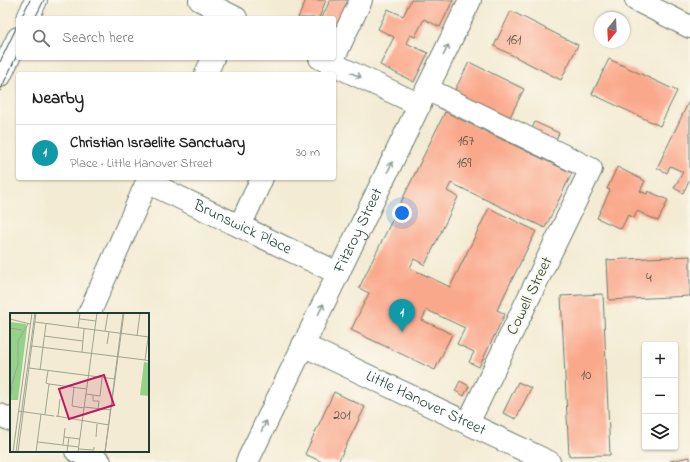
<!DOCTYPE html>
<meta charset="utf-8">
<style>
:root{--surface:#fff;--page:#f6f6f6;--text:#222;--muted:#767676;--line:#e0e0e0;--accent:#d1495b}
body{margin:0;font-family:"Indie Flower",sans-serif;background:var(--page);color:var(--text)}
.controls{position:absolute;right:12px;bottom:12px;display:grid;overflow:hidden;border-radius:4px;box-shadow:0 1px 3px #0004}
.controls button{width:36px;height:36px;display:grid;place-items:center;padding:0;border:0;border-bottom:1px solid var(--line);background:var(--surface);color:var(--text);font:20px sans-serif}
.compass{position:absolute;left:594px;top:12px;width:36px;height:36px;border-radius:50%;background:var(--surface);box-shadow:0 1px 3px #0004;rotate:198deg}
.you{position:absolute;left:402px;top:213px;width:14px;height:14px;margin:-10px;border:3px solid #fff;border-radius:50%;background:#1a73e8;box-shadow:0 0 0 6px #1a73e833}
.badge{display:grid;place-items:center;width:26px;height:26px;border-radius:50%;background:var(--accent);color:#fff;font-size:13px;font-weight:700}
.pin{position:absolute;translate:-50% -33px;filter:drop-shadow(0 1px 2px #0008)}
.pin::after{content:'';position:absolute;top:21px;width:14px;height:12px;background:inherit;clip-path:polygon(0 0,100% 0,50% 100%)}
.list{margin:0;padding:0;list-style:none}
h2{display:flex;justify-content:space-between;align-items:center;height:52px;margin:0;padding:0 16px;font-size:17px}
h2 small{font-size:13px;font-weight:400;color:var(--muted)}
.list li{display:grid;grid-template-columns:26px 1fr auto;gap:12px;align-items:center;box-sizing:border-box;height:56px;padding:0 16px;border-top:1px solid var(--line)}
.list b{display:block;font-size:15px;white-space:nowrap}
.list p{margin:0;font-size:13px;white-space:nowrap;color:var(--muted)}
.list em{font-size:13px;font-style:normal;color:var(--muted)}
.icon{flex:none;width:22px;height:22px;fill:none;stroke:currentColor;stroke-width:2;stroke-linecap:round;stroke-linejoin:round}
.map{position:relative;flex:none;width:690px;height:462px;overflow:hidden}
.search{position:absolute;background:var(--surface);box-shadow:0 1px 3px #0004;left:16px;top:16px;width:320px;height:44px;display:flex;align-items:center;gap:10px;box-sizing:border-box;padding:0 14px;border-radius:4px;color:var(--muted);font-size:15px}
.panel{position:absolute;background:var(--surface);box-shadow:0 1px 3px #0004;left:16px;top:72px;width:320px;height:108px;border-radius:4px}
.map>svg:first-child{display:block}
.building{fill:#faa88b}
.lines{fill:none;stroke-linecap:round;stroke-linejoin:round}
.minor-casing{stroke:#697a6c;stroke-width:24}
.minor{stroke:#fff;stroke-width:22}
.tram{stroke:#1f3d34;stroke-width:1}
.oneway{stroke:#8f9e9a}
.labels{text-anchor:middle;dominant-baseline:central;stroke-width:4;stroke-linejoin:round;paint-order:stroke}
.number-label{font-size:14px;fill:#56584a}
.street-label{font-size:16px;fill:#1f3d34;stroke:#fbf7ec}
.inset-road{fill:none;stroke:#9ea593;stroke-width:1}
.view{fill:#c2185b;fill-opacity:0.15;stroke:#c2185b;stroke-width:2}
.inset-edge{fill:none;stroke:#1f3d34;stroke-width:2}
</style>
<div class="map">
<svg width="690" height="462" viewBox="0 0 690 462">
<rect width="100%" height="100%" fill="#fbf7ec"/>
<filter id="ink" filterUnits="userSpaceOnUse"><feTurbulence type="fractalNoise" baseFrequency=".025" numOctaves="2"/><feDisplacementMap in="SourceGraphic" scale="8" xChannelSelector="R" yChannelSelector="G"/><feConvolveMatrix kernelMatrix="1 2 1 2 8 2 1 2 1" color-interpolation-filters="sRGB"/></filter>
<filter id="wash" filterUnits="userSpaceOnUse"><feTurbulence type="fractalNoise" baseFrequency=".012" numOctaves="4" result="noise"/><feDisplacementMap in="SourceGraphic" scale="16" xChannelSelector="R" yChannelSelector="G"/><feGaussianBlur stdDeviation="0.9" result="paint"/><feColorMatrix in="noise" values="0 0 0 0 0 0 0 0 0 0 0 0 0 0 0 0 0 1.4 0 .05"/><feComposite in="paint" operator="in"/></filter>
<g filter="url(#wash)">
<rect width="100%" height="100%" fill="#f3ebd3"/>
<g id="blocks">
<g class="building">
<polygon points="306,0 326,0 319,18 298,18"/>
<polygon points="330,0 353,0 334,36 334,18 322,18"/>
<polygon points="411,0 453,0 440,27 424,19 415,37 410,35 406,43 428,53 414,82 380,65 394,37 378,29 388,9 403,16"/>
<polygon points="511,11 578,45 561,80 494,46"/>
<polygon points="609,59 677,91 660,126 592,94"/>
<polygon points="469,62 524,89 506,125 451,98"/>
<polygon points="690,99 690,179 683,193 674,188 683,172 670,166 667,173 657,168"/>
<polygon points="445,112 572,173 545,228 451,183 447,191 458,197 425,265 414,259 410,268 450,287 489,208 536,231 497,310 505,314 479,367 469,362 474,352 457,344 465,328 427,310 422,320 452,334 435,370 351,330 369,293 359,288"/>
<polygon points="535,122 559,133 555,142 531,131"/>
<polygon points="617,167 645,181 640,191 647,194 648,191 668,200 658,221 637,211 634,218 628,215 621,229 597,218 610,190 607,189"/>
<polygon points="690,256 690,296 609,300 607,260"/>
<polygon points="603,294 610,455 569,456 561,296"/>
<polygon points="460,381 469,386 464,396 455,391"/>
<polygon points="518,382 531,388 516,419 503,413"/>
<polygon points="334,392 365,407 338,462 322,462 305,454"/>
<polygon points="690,457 690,462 670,462 670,461"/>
</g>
</g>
</g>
<g filter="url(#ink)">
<use href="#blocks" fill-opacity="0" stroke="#697a6c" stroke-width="1"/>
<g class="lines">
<defs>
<g id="minor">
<polyline points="200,0 236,18"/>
<polyline points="636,0 690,27"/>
<polyline points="28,18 36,0"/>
<polyline points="334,57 361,0"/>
<polyline points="320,58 420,105"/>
<polyline points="206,74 213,58"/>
<polyline points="0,76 18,38"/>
<polyline points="427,89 591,169 468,423"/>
<polyline points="240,226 262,178"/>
<path id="s1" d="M89,314L147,182L338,273"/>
<path id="s2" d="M303,345L549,462"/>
<polyline points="0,415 11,420"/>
<polyline points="76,451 100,462"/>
<path id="s3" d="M247,462L470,0"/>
</g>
</defs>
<use href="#minor" class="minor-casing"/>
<use href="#minor" class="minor"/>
<g class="tram">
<polyline points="21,18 30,0"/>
<polyline points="35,18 44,0"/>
<polyline points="0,62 18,24"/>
<polyline points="0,91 18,53"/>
</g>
</g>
<defs><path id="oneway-shaft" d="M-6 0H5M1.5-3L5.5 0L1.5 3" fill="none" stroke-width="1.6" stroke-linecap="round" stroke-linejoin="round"/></defs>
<g class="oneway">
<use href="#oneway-shaft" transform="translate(446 50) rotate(-64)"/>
<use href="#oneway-shaft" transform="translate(356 75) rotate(25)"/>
<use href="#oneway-shaft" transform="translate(390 167) rotate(-64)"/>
<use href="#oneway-shaft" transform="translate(321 309) rotate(-64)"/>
<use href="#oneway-shaft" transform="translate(264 426) rotate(-64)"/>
</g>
</g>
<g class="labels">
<g class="number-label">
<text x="514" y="40">161</text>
<text x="466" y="141">167</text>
<text x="464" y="163">169</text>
<text x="649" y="278">4</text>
<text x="586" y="375">10</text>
<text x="342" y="415">201</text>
</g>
<g class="street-label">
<text stroke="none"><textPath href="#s1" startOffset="250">Brunswick Place</textPath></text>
<text stroke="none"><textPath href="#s3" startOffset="257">Fitzroy Street</textPath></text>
<text transform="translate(530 296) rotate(-64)">Cowell Street</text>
<text stroke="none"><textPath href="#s2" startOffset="136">Little Hanover Street</textPath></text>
</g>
</g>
<g transform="translate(10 313)">
<rect width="139" height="139" fill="#f3ebd3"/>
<path d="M0,9L16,11L17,14L8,87H0ZM134,49L139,50V83L130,82Z" fill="#93d288"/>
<path class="inset-road" d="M0,6L20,11M70,6L86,8M25,9L139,24M0,15L12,17M68,15L70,0M95,18L98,0M139,18L135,47L139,48M34,23L73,28M127,23L130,0M97,31L99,19M22,33L135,47M72,39L74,16M19,55L105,66M30,57L36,11M38,58L36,70L39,71M0,67L2,75L0,84M2,71L8,51V28L18,11M39,71L77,76M64,74L62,93L74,95M76,81L90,83L92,65M83,82V88H89L88,96M74,94L101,97M8,98L44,103M35,101L39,71M46,103L99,112M48,103L50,86M54,124L70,126M86,124L87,111M28,129L69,134M53,132L55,115M68,136L84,137V134M3,139L22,0M8,139L26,0M22,139H6L25,0M26,139L31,101M57,139L59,124M68,139L87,0M95,139L114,0M95,139L113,0"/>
<path class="view" d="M94,62L104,92L59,106L49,76Z"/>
<rect width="139" height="139" class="inset-edge"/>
</g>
</svg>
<div class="controls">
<button>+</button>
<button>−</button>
<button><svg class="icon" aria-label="layers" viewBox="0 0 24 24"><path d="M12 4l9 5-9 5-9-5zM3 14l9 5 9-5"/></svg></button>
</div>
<svg class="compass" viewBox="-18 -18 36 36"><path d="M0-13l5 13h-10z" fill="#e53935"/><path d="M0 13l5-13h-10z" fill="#767676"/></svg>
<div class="you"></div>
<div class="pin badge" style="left:402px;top:332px;background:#0f9aa8">1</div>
<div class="search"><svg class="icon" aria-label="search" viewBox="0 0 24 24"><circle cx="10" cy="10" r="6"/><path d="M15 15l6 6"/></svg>Search here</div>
<section class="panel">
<h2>Nearby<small></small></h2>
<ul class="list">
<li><span class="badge" style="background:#0f9aa8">1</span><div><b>Christian Israelite Sanctuary</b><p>Place · Little Hanover Street</p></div><em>30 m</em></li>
</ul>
</section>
</div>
